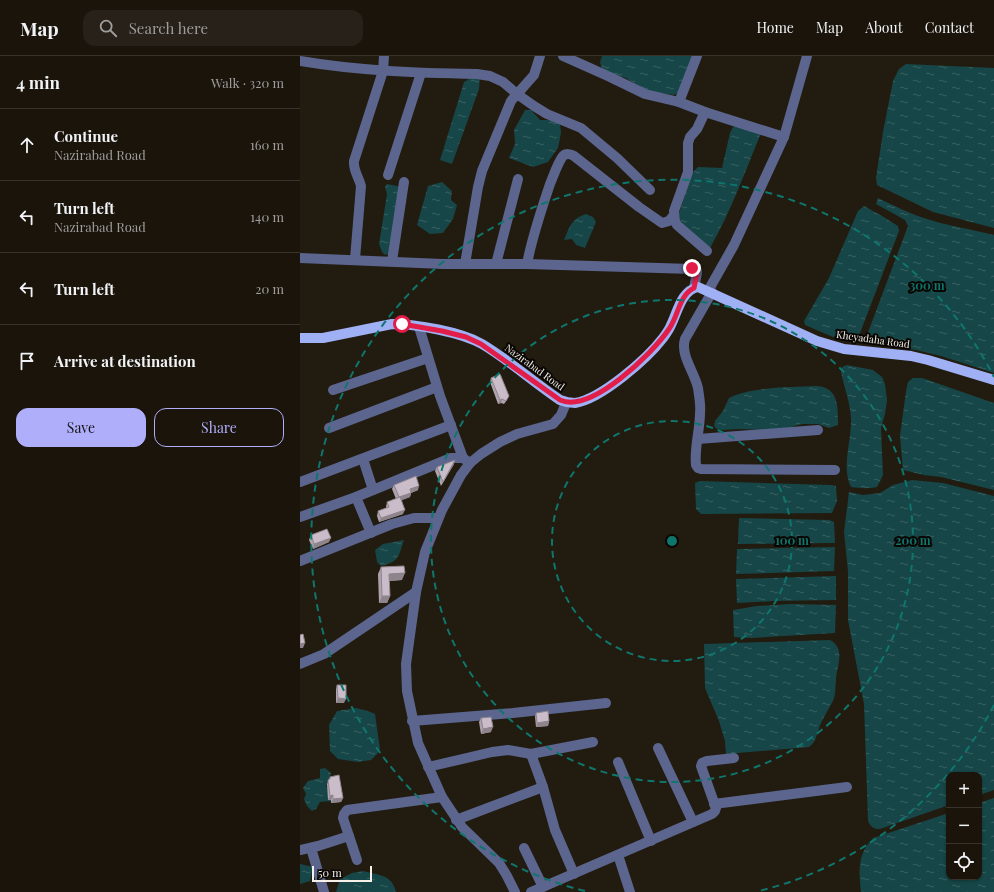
<!DOCTYPE html>
<meta charset="utf-8">
<style>
:root{--surface:#1a140b;--page:#272119;--text:#f1f3f6;--muted:#9f9e9d;--line:#38332c;--accent:#afaefa}
body{margin:0;font-family:"Playfair Display",serif;background:var(--page);color:var(--text)}
.controls{position:absolute;right:12px;bottom:12px;display:grid;overflow:hidden;border-radius:8px;box-shadow:0 1px 3px #0004}
.controls button{width:36px;height:36px;display:grid;place-items:center;padding:0;border:0;border-bottom:1px solid var(--line);background:var(--surface);color:var(--text);font:20px sans-serif}
.scale{position:absolute;left:12px;bottom:10px;width:60px;box-sizing:border-box;padding-left:4px;border:2px solid #f5f1e9;border-top:0;font-size:11px;line-height:14px;white-space:nowrap;color:#f5f1e9;-webkit-text-stroke:3px #090603;paint-order:stroke}
.stop{position:absolute;width:12px;height:12px;margin:-9px;border:3px solid #e11d48;border-radius:50%;background:#fff}
.stop.end{background:#e11d48;border-color:#fff;box-shadow:0 1px 4px #0008}
.list{margin:0;padding:0;list-style:none}
h2{display:flex;justify-content:space-between;align-items:center;height:52px;margin:0;padding:0 16px;font-size:17px}
h2 small{font-size:13px;font-weight:400;color:var(--muted)}
.list li{display:grid;grid-template-columns:26px 1fr auto;gap:12px;align-items:center;box-sizing:border-box;height:72px;padding:0 16px;border-top:1px solid var(--line)}
.list b{display:block;font-size:15px;white-space:nowrap}
.list p{margin:0;font-size:13px;white-space:nowrap;color:var(--muted)}
.list em{font-size:13px;font-style:normal;color:var(--muted)}
.actions{display:flex;gap:8px;padding:12px 16px}
.actions a{flex:1;padding:9px 0;border:1px solid var(--accent);border-radius:12px;text-align:center;font-size:14px;color:var(--accent)}
.actions .main{background:var(--accent);color:#111}
.icon{flex:none;width:22px;height:22px;fill:none;stroke:currentColor;stroke-width:2;stroke-linecap:round;stroke-linejoin:round}
.map{position:relative;flex:none;width:694px;height:836px;overflow:hidden}
header{display:flex;align-items:center;gap:24px;box-sizing:border-box;height:56px;padding:0 20px;background:var(--surface);border-bottom:1px solid var(--line)}
header strong{font-size:19px}
nav{display:flex;gap:22px;margin-inline-start:auto;font-size:14px}
.search{width:280px;height:36px;background:var(--page);display:flex;align-items:center;gap:10px;box-sizing:border-box;padding:0 14px;border-radius:12px;color:var(--muted);font-size:15px}
main{display:flex}
aside{flex:1;background:var(--surface)}
.map>svg:first-child{display:block}
.water{fill:url(#water-ripples)}
.lines{fill:none;stroke-linecap:round;stroke-linejoin:round}
.minor{stroke:#5b658d;stroke-width:10}
.major{stroke:#a0b0f4;stroke-width:10}
.wall{fill:#aea2ac}
.shaded-wall{fill:#8d848c}
.building{fill:#cabcc8;stroke:#8d848c}
.route{stroke:#e11d48;stroke-width:5}
.ring{fill:none;stroke:#0f766e;stroke-width:2;stroke-dasharray:7 5}
.labels{text-anchor:middle;dominant-baseline:central;stroke-width:4;stroke-linejoin:round;paint-order:stroke}
.street-label{font-size:10px;fill:#f5f1e9;stroke:#090603}
.centre{fill:#0f766e;stroke:#090603;stroke-width:2}
.ring-label{font-size:12px;text-anchor:middle;font-weight:bold;fill:#0f766e;stroke:#090603;stroke-width:4;stroke-linejoin:round;paint-order:stroke}
</style>
<header>
<strong>Map</strong>
<div class="search"><svg class="icon" aria-label="search" viewBox="0 0 24 24"><circle cx="10" cy="10" r="6"/><path d="M15 15l6 6"/></svg>Search here</div>
<nav><a>Home</a><a>Map</a><a>About</a><a>Contact</a></nav>
</header>
<main>
<aside>
<h2>4 min<small>Walk · 320 m</small></h2>
<ul class="list">
<li><svg class="icon" aria-label="ahead" viewBox="0 0 24 24"><path d="M12 20V5M6 11l6-6 6 6"/></svg><div><b>Continue</b><p>Nazirabad Road</p></div><em>160 m</em></li>
<li><svg class="icon" aria-label="left" viewBox="0 0 24 24"><path d="M17 20v-9H6M10 6l-5 5 5 5"/></svg><div><b>Turn left</b><p>Nazirabad Road</p></div><em>140 m</em></li>
<li><svg class="icon" aria-label="left" viewBox="0 0 24 24"><path d="M17 20v-9H6M10 6l-5 5 5 5"/></svg><div><b>Turn left</b></div><em>20 m</em></li>
<li><svg class="icon" aria-label="arrive" viewBox="0 0 24 24"><path d="M6 21V4h12l-3 4 3 4H6"/></svg><div><b>Arrive at destination</b></div></li>
</ul>
<div class="actions"><a class="main">Save</a><a>Share</a></div>
</aside>
<div class="map">
<svg width="694" height="836" viewBox="0 0 694 836">
<defs>
<pattern id="water-ripples" width="26" height="14" patternUnits="userSpaceOnUse"><rect width="26" height="14" fill="#164647"/><path d="M2 4q2-2 4 0t4 0M15 11q2-2 4 0t4 0" fill="none" stroke="#386162"/></pattern>
</defs>
<rect width="100%" height="100%" fill="#221b0f"/>
<g class="water">
<polygon points="302,0 393,0 378,37 374,39 346,35 326,22 309,17 302,13 300,6"/>
<polygon points="606,8 694,12 694,172 633,156 577,129 576,122 583,76 593,25 599,13"/>
<polygon points="174,20 180,20 179,33 152,108 140,104 164,26"/>
<polygon points="225,54 231,54 240,64 254,64 260,68 261,77 258,92 248,106 233,111 209,102 215,88 214,74"/>
<path d="M442,69L461,77C445,116 431,155 410,192L381,166L379,158L392,117L398,111L422,112L430,77L433,71Z"/>
<polygon points="142,126 152,135 151,144 157,149 153,163 143,177 130,178 117,169 128,130"/>
<polygon points="87,128 102,131 91,197 85,199 82,196 79,188 87,138 85,131"/>
<path d="M578,142C593,149 608,157 624,162C647,170 671,173 694,179V317L641,300L616,294L564,287L608,170L605,164L576,148Z"/>
<polygon points="564,150 582,160 598,170 599,175 560,277 553,285 540,284 505,269 504,265 529,222 558,155"/>
<path d="M286,158L293,161L296,166L285,192L276,189L272,183L264,184C270,170 271,163 286,158Z"/>
<path d="M547,309L573,314L582,321L585,328L587,344L585,358L581,372L583,419L577,431C568,433 560,432 551,431C541,410 552,384 551,362C550,346 544,331 541,316L542,311Z"/>
<polygon points="613,322 622,322 694,347 694,434 641,421 624,419 603,414 600,380 606,335 608,326"/>
<path d="M516,330C539,331 538,351 538,369L529,372L518,368H502L479,374L439,373L422,374L417,373L414,370L415,365L423,355L429,342C452,331 490,331 516,330Z"/>
<path d="M612,424L643,427L694,440V734L679,739V719H649V749L580,773C573,773 571,771 568,765L564,648L548,564V515L544,476L549,436L563,439L580,437L593,429Z"/>
<polygon points="400,425 531,429 536,430 537,445 532,457 401,458 396,453 395,427"/>
<polygon points="439,462 529,464 534,466 535,487 438,488"/>
<path d="M104,484C98,501 100,505 81,510L77,506L75,494L83,488Z"/>
<polygon points="535,491 534,515 436,518 437,493"/>
<polygon points="536,520 536,544 474,545 437,547 436,523"/>
<polygon points="491,548 536,549 535,577 451,582 434,581 433,554 457,550"/>
<path d="M530,584C546,593 537,609 536,623C535,631 536,638 533,645C529,652 525,659 521,667C517,675 517,686 509,691L426,698L425,685L419,665L405,632L404,588Z"/>
<polygon points="56,652 68,655 75,658 80,693 78,697 71,704 58,706 38,703 30,695 29,669 37,655"/>
<polygon points="25,712 31,717 30,723 26,730 34,739 32,745 20,746 16,753 12,755 7,750 4,743 6,738 3,732 8,725 20,722 20,713"/>
<path d="M694,742V836H561C559,815 557,798 573,782L649,757V821H679V747Z"/>
<polygon points="0,808 13,811 10,825 0,828"/>
<path d="M63,815C78,819 92,818 96,836H36L40,823L52,817Z"/>
</g>
<g class="lines">
<g class="minor">
<polyline points="263,0 310,21 345,38 379,46 405,56 484,81"/>
<path d="M0,5C59,15 118,17 177,18L190,20L203,26L217,38L234,50L247,58L281,72L317,102L350,134"/>
<polyline points="379,46 397,0"/>
<polyline points="405,56 397,73 390,81 388,87 388,116 374,155 375,165 377,169 407,195"/>
<polyline points="88,119 121,17"/>
<polyline points="0,202 143,208 227,208 392,213 397,215 397,217 394,232"/>
<path d="M55,203L61,130C59,121 53,115 54,105L83,15L84,0"/>
<polyline points="92,205 104,126"/>
<polyline points="165,208 178,131 182,115 211,45 234,19 240,0"/>
<polyline points="196,208 218,123"/>
<path d="M227,208C232,181 241,155 250,128C253,121 258,106 263,100C266,97 271,98 274,100L339,151L362,167L369,165L374,159"/>
<polyline points="408,235 434,189 484,81 507,0"/>
<path d="M412,236L385,283C380,299 394,315 398,332C399,340 401,349 400,357C400,374 394,392 396,409L398,412L401,413L535,414"/>
<polyline points="119,271 140,340 163,402"/>
<polyline points="33,334 128,302"/>
<polyline points="29,372 137,331"/>
<polyline points="398,383 518,374"/>
<polyline points="63,403 73,434"/>
<polyline points="0,426 151,369"/>
<polyline points="56,441 71,477"/>
<polyline points="0,461 56,441 151,402 163,402 170,407"/>
<polyline points="0,505 92,468 114,462 138,462"/>
<polyline points="0,608 24,598 116,536"/>
<polyline points="112,665 213,657 306,647"/>
<polyline points="358,692 393,766"/>
<polyline points="231,698 243,731 255,774 274,818"/>
<polyline points="318,706 351,785"/>
<polyline points="128,711 192,696 208,694 231,698 293,686"/>
<polyline points="414,748 547,731"/>
<polyline points="156,764 243,731"/>
<polyline points="11,792 24,836"/>
<polyline points="224,792 243,831"/>
<polyline points="0,794 18,790 49,780"/>
<polyline points="318,799 330,836"/>
<polyline points="57,804 43,762 44,758 47,754 142,741"/>
<polyline points="215,836 207,820 199,807 162,771 142,741 118,687 107,635 106,608 116,536 125,496 142,454 161,419 170,407 181,398 200,386 217,378 253,368 261,359 266,347"/>
<polyline points="231,836 412,758 415,755 416,752 401,710 402,707 407,705 434,702"/>
</g>
<path class="major" d="M0,282H23L92,268C116,268 161,276 182,288C209,304 233,326 260,344C265,346 269,347 275,347C301,343 347,303 363,282C366,278 369,274 371,269C378,255 381,235 398,231L517,285L544,293L611,300L628,304L694,324"/>
</g>
<g class="wall">
<polygon points="191,322 207,344 204,348 201,347 198,348 190,326"/>
<polygon points="154,408 141,430 135,415 137,411"/>
<polygon points="94,429 118,434 111,437 110,441 102,444 103,458 79,466 77,460 78,455 86,452 86,451 87,446 96,443 92,433"/>
<polygon points="11,479 29,486 13,493 9,484"/>
<polygon points="81,511 102,524 89,525 90,540 87,547 79,547 78,518"/>
<polygon points="37,629 44,647 36,647 36,633"/>
<polygon points="236,657 249,665 248,670 236,671 235,661"/>
<polygon points="181,662 191,676 181,678 179,666"/>
<polygon points="30,721 43,742 41,746 31,747 31,744 28,744 27,728"/>
</g>
<g class="shaded-wall">
<polygon points="202,343 201,347 198,348 200,344"/>
<polygon points="155,404 154,408 141,430 143,426"/>
<polygon points="119,430 118,434 111,437 110,441 97,446 99,441 110,433"/>
<polygon points="105,454 103,458 79,466 81,462"/>
<polygon points="31,482 29,486 13,493 14,488"/>
<polygon points="105,517 102,524 86,525 89,518"/>
<polygon points="82,540 90,540 87,547 79,547"/>
<polygon points="5,587 3,592 0,592 0,588"/>
<polygon points="38,642 46,643 44,647 36,647"/>
<polygon points="249,665 248,670 236,671 237,667"/>
<polygon points="193,671 191,676 181,678 183,673"/>
<polygon points="33,739 31,744 28,744 30,740"/>
<polygon points="43,742 41,746 31,747 33,743"/>
</g>
<g class="building">
<polygon points="200,318 209,340 206,345 202,343 200,344 191,322"/>
<polygon points="155,404 143,426 137,411"/>
<polygon points="116,420 119,430 110,433 111,437 99,441 94,429"/>
<polygon points="100,441 105,454 81,462 78,455 89,451 87,446"/>
<polygon points="27,473 31,482 14,488 11,479"/>
<polygon points="104,510 105,517 89,518 90,540 82,540 81,511"/>
<polygon points="3,578 5,587 0,588 0,579"/>
<polygon points="37,629 46,629 46,643 38,642"/>
<polygon points="248,655 249,665 237,667 236,657"/>
<polygon points="191,661 193,671 183,673 181,662"/>
<polygon points="39,719 43,742 33,743 33,739 30,740 28,724 30,723 30,721"/>
</g>
<g class="lines">
<path class="route" d="M102,268L142,275L166,281L181,288L260,344C291,358 353,297 369,273C378,261 379,239 394,232L397,217V215L392,212"/>
</g>
<g class="ring">
<circle cx="372" cy="485" r="120"/>
<circle cx="372" cy="485" r="241"/>
<path d="M694 649A361 361 0 0 1 459 835M285 835A361 361 0 1 1 694 321"/>
</g>
<g class="labels">
<g class="street-label">
<text transform="translate(573 283) rotate(8)">Kheyadaha Road</text>
<text transform="translate(235 311) rotate(36)">Nazirabad Road</text>
</g>
</g>
<circle cx="372" cy="485" r="6" class="centre"/>
<g class="ring-label">
<text x="627" y="234">300 m</text>
<text x="492" y="489">100 m</text>
<text x="613" y="489">200 m</text>
</g>
</svg>
<div class="controls">
<button>+</button>
<button>−</button>
<button><svg class="icon" aria-label="locate" viewBox="0 0 24 24"><circle cx="12" cy="12" r="6"/><path d="M12 2v4M12 18v4M2 12h4M18 12h4"/></svg></button>
</div>
<div class="scale">50 m</div>
<div class="stop" style="left:102px;top:268px"></div>
<div class="stop end" style="left:392px;top:212px"></div>
</div>
</main>
